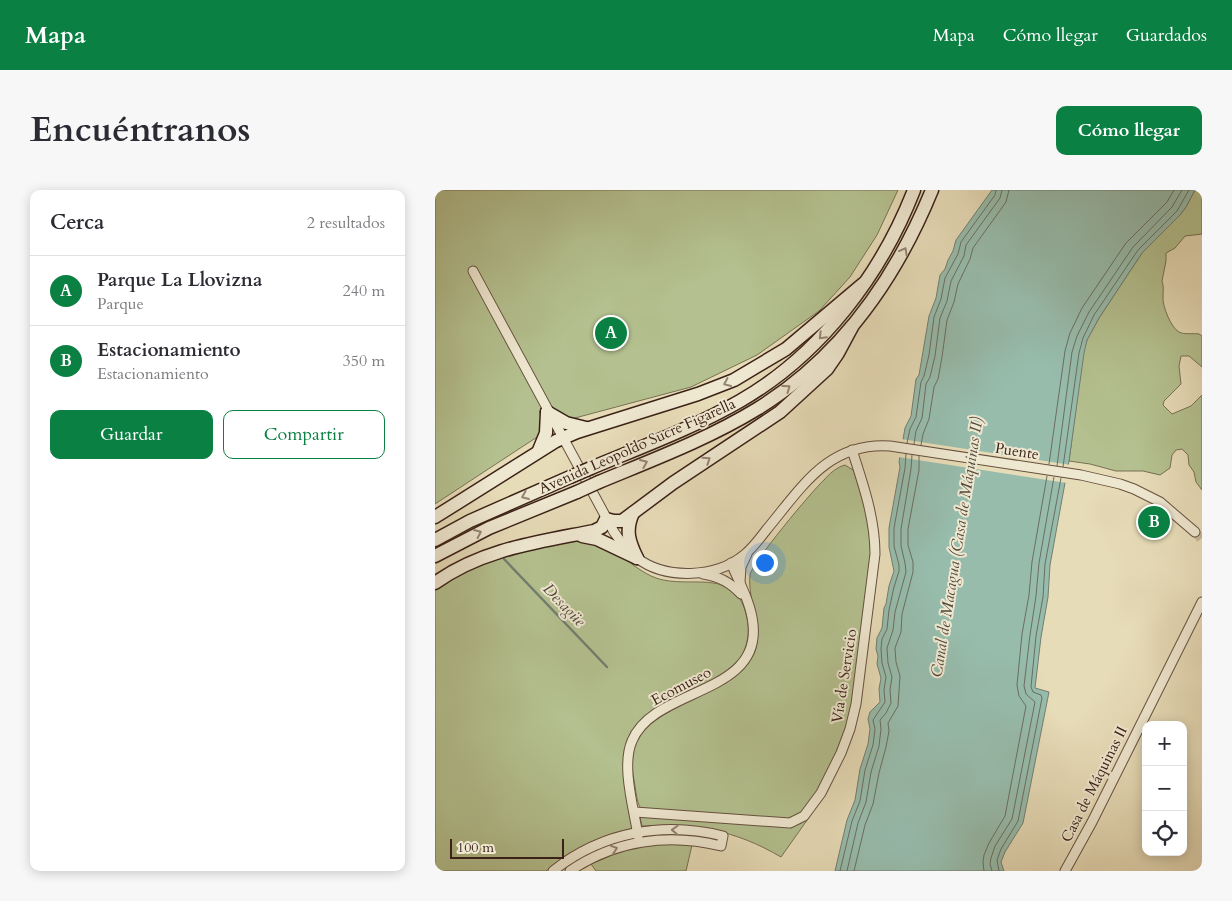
<!DOCTYPE html>
<html lang="es">
<meta charset="utf-8">
<style>
:root{--surface:#fff;--page:#f7f7f7;--text:#2b2b33;--muted:#7c7c81;--line:#e1e1e2;--accent:#0b8043}
body{margin:0;font-family:Cardo,serif;background:var(--page);color:var(--text)}
.controls{position:absolute;right:15px;bottom:15px;display:grid;overflow:hidden;border-radius:10px;box-shadow:0 2px 12px #0003}
.controls button{width:45px;height:45px;display:grid;place-items:center;padding:0;border:0;border-bottom:1px solid var(--line);background:var(--surface);color:var(--text);font:25px sans-serif}
.scale{position:absolute;left:15px;bottom:12px;width:114px;box-sizing:border-box;padding-left:5px;border:2px solid #3b2117;border-top:0;font-size:14px;line-height:18px;white-space:nowrap;color:#3b2117;-webkit-text-stroke:4px #efe8d1;paint-order:stroke}
.you{position:absolute;left:329px;top:372px;width:18px;height:18px;margin:-12px;border:4px solid #fff;border-radius:50%;background:#1a73e8;box-shadow:0 0 0 8px #1a73e833}
.badge{display:grid;place-items:center;width:32px;height:32px;border-radius:50%;background:var(--accent);color:#fff;font-size:16px;font-weight:700}
.pin{position:absolute;translate:-50% -50%;border:2px solid #fff;box-shadow:0 1px 5px #0006}
.list{margin:0;padding:0;list-style:none}
h2{display:flex;justify-content:space-between;align-items:center;height:65px;margin:0;padding:0 20px;font-size:21px}
h2 small{font-size:16px;font-weight:400;color:var(--muted)}
.list li{display:grid;grid-template-columns:32px 1fr auto;gap:15px;align-items:center;box-sizing:border-box;height:70px;padding:0 20px;border-top:1px solid var(--line)}
.list b{display:block;font-size:19px;white-space:nowrap}
.list p{margin:0;font-size:16px;white-space:nowrap;color:var(--muted)}
.list em{font-size:16px;font-style:normal;color:var(--muted)}
.actions{display:flex;gap:10px;padding:15px 20px}
.actions a{flex:1;padding:11px 0;border:1px solid var(--accent);border-radius:10px;text-align:center;font-size:18px;color:var(--accent)}
.actions .main{background:var(--accent);color:#fff}
.icon{flex:none;width:28px;height:28px;fill:none;stroke:currentColor;stroke-width:2;stroke-linecap:round;stroke-linejoin:round}
.map{position:relative;flex:none;width:767px;height:681px;overflow:hidden;border-radius:10px}
header{display:flex;align-items:center;gap:30px;box-sizing:border-box;height:70px;padding:0 25px;background:var(--accent);color:#fff}
header strong{font-size:24px}
nav{display:flex;gap:28px;margin-inline-start:auto;font-size:18px}
.intro{display:flex;align-items:center;justify-content:space-between;box-sizing:border-box;height:120px;padding:0 30px}
h1{margin:0;font-size:35px}
.button{padding:12px 22px;border-radius:10px;background:var(--accent);color:#fff;font-size:18px;font-weight:700}
main{display:flex;gap:30px;padding:0 30px}
aside{flex:1;background:var(--surface);border-radius:10px;box-shadow:0 2px 12px #0003}
.map>svg:first-child{display:block}
.green{fill:#b4c08f;stroke:#787053}
.water{fill:#97bcac;stroke:#727e70}
.pier{fill:#e7dcb8}
.lines{fill:none;stroke-linecap:round;stroke-linejoin:round}
.shore{stroke:#696e62;stroke-width:1}
.stream{stroke:#727e70;stroke-width:2.5}
.street-tunnel{stroke:#c5b798;stroke-width:9;stroke-dasharray:9 4.5;stroke-linecap:butt}
.street-casing{stroke:#66503f;stroke-width:11}
.secondary-casing{stroke:#3b2117;stroke-width:15}
.street{stroke:#efe8d1;stroke-width:9}
.secondary{stroke:#efe8d1;stroke-width:12}
.secondary-bridge-casing{stroke:#3b2117;stroke-width:15;stroke-linecap:butt}
.secondary-bridge{stroke:#efe8d1;stroke-width:12}
.oneway{stroke:#958474}
.labels{text-anchor:middle;dominant-baseline:central;stroke-width:4;stroke-linejoin:round;paint-order:stroke}
.street-label{font-size:15px;fill:#3b2117;stroke:#efe8d1}
.water-label{font-size:16px;font-style:italic;fill:#52483c;stroke:#efe8d1}
</style>
<header>
<strong>Mapa</strong>
<nav><a>Mapa</a><a>Cómo llegar</a><a>Guardados</a></nav>
</header>
<div class="intro"><h1>Encuéntranos</h1><a class="button">Cómo llegar</a></div>
<main>
<aside>
<h2>Cerca<small>2 resultados</small></h2>
<ul class="list">
<li><span class="badge">A</span><div><b>Parque La Llovizna</b><p>Parque</p></div><em>240 m</em></li>
<li><span class="badge">B</span><div><b>Estacionamiento</b><p>Estacionamiento</p></div><em>350 m</em></li>
</ul>
<div class="actions"><a class="main">Guardar</a><a>Compartir</a></div>
</aside>
<div class="map">
<svg width="767" height="681" viewBox="0 0 767 681">
<rect width="100%" height="100%" fill="#e7dcb8"/>
<filter id="stains"><feTurbulence type="fractalNoise" baseFrequency=".004" numOctaves="4"/><feColorMatrix values="0 0 0 0 .2 0 0 0 0 .09 0 0 0 0 .02 0 0 0 .5 -.17"/></filter>
<radialGradient id="worn" r=".72"><stop offset=".6" stop-color="#630" stop-opacity="0"/><stop offset="1" stop-color="#630" stop-opacity=".3"/></radialGradient>
<g class="green">
<polygon points="0,0 463,0 442,45 415,87 384,121 322,165 256,197 125,232 0,314"/>
<path d="M760,0H767V44L750,46L740,58L731,63V71L727,91C729,96 728,101 728,107C727,115 736,138 744,142C749,145 759,143 764,144L767,146V177L754,166H746L744,176L746,194L729,211L728,215L737,224L756,216L767,205V300L761,292L759,282L754,275L753,265L747,259L741,260L737,265L735,278L725,285L708,281H681L655,274L634,271L648,163L652,150L664,128L707,63L745,25L751,17Z"/>
<path d="M410,275L418,280L421,284L433,331L436,366L416,524L404,558L386,596L371,620L364,626L350,630L206,619C201,611 201,599 199,590C197,579 196,567 199,556C213,515 297,506 318,466C331,439 312,413 315,385C316,374 377,301 389,290C394,284 402,277 410,275Z"/>
<path d="M144,349C157,353 171,357 183,364C195,372 207,383 221,388C256,400 301,375 312,428C315,440 313,457 305,468C284,493 252,497 228,515C216,525 205,539 194,551L199,638L179,643L154,653L130,666L111,681H0V399L18,387L59,367Z"/>
<path d="M207,624L352,636L366,633L375,626L346,667C300,640 259,633 207,636L205,627Z"/>
<polygon points="220,654 257,655 251,681 161,681 156,674 189,660"/>
</g>
<polygon class="water" points="557,0 760,0 751,17 745,25 707,63 664,128 652,150 649,163 634,271 615,375 613,407 606,447 600,498 614,502 588,633 570,662 566,672 569,681 400,681 412,630 420,610 425,579 433,554 435,539 433,529 435,522 445,512 444,499 446,488 442,474 443,466 441,459 442,448 447,438 449,418 451,414 454,396 459,381 454,357 454,338 465,277 464,272 470,238 476,226 481,189 484,185 494,126 501,108 505,85 510,79 513,70 518,61 521,50"/>
<polygon class="pier" points="466,249 636,275 632,293 463,267"/>
<g class="lines">
<g class="shore">
<polyline points="472,253 475,239 481,227 486,192 489,186 494,165 499,127 506,109 510,88 523,64 526,52 560,5 561,0"/>
<polyline points="479,254 481,241 487,228 491,194 495,187 500,166 505,128 512,111 516,91 529,66 531,55 565,8 567,0"/>
<polyline points="486,255 488,244 494,229 499,197 503,189 507,167 512,130 519,112 523,94 535,69 538,58 571,12 574,0"/>
<polyline points="614,274 630,161 635,143 647,118 691,53 732,12 739,0"/>
<polyline points="622,276 637,162 642,146 654,122 698,57 737,17 747,0"/>
<polyline points="628,277 644,163 648,148 659,125 703,60 742,21 754,0"/>
<polyline points="405,681 417,631 425,611 430,580 438,555 440,539 438,530 450,512 449,500 451,487 447,473 446,459 447,449 452,439 454,420 459,397 464,381 464,375 459,356 459,338 470,278 471,264"/>
<polyline points="412,681 423,633 431,612 436,582 444,556 446,539 445,530 451,523 456,513 455,500 457,487 453,473 452,458 458,440 460,422 471,382 470,373 466,356 466,339 476,279 477,265"/>
<polyline points="419,681 430,635 438,614 444,583 451,557 454,541 453,533 463,516 465,486 461,472 460,458 466,442 467,424 478,382 478,372 473,355 473,339 484,280 484,266"/>
<polyline points="549,681 548,672 549,665 554,653 570,626 591,516 584,506 582,495 587,444 594,405 597,372 612,286"/>
<polyline points="557,681 555,674 556,668 560,656 577,629 600,512 591,504 589,496 595,445 601,406 604,373 619,287"/>
<polyline points="564,681 562,670 566,659 583,631 607,508 606,505 598,502 596,497 601,446 608,407 610,374 626,288"/>
</g>
<polyline class="stream" points="69,369 172,477"/>
<polyline class="street-tunnel" points="760,342 767,350"/>
<defs>
<g id="street">
<path d="M38,81L179,342C185,351 192,361 202,368C231,390 281,388 309,365C318,358 325,348 332,339C367,297 393,252 455,256L646,285L685,294L699,299L725,312L760,342"/>
<path d="M268,384C283,386 296,393 306,404"/>
<polyline points="305,392 306,377 312,364"/>
<path d="M200,622L355,633L369,626L386,603L406,563L415,539L421,514L440,364C440,328 428,294 417,260"/>
<path d="M203,646C199,619 186,576 197,551C219,497 326,506 318,434C316,413 304,392 296,373"/>
<path d="M118,681C167,642 228,631 288,646L286,656C234,643 180,650 135,681"/>
<polyline points="630,681 657,632 767,412"/>
</g>
<g id="secondary">
<polyline points="112,222 131,233 151,238"/>
<polyline points="104,260 111,243 112,222"/>
<path d="M156,278C206,257 258,238 305,211C385,165 446,85 479,0"/>
<path d="M164,292C217,270 273,249 322,219C405,168 461,88 497,0"/>
<path d="M198,323C190,340 194,352 202,368"/>
<polyline points="0,327 121,251 142,242 263,204 299,190 351,159 428,94"/>
<polyline points="147,346 162,349 202,368"/>
<polyline points="0,350 35,331 135,287"/>
<polyline points="0,366 54,338 142,302"/>
<path d="M0,393C47,359 104,352 159,341L167,337L171,329L179,331H187L238,293L345,222L392,179L403,163L417,137"/>
</g>
</defs>
<use href="#street" class="street-casing"/>
<use href="#secondary" class="secondary-casing"/>
<use href="#street" class="street"/>
<use href="#secondary" class="secondary"/>
<defs>
<g id="secondary-bridge">
<polyline points="135,287 156,278"/>
<polyline points="142,302 164,292"/>
</g>
</defs>
<use href="#secondary-bridge" class="secondary-bridge-casing"/>
<use href="#secondary-bridge" class="secondary-bridge"/>
</g>
<defs><path id="oneway-chevron" d="M-2-3.5L2.5 0L-2 3.5" fill="none" stroke-width="1.6" stroke-linecap="round" stroke-linejoin="round" transform="scale(1.25)"/></defs>
<g class="oneway">
<use href="#oneway-chevron" transform="translate(469 61) rotate(-61)"/>
<use href="#oneway-chevron" transform="translate(387 146) rotate(135)"/>
<use href="#oneway-chevron" transform="translate(292 193) rotate(156)"/>
<use href="#oneway-chevron" transform="translate(352 198) rotate(-36)"/>
<use href="#oneway-chevron" transform="translate(272 270) rotate(-34)"/>
<use href="#oneway-chevron" transform="translate(209 273) rotate(-23)"/>
<use href="#oneway-chevron" transform="translate(90 306) rotate(157)"/>
<use href="#oneway-chevron" transform="translate(43 343) rotate(-25)"/>
<use href="#oneway-chevron" transform="translate(240 640) rotate(-178)"/>
<use href="#oneway-chevron" transform="translate(179 659) rotate(-19)"/>
</g>
<g class="labels">
<g class="street-label">
<text transform="translate(202 256) rotate(-24)">Avenida Leopoldo Sucre Figarella</text>
<text transform="translate(582 261) rotate(9)">Puente</text>
<text transform="translate(409 486) rotate(-81)">Vía de Servicio</text>
<text transform="translate(246 496) rotate(-28)">Ecomuseo</text>
<text transform="translate(659 594) rotate(-63)">Casa de Máquinas II</text>
</g>
<g class="water-label">
<text transform="translate(522 357) rotate(-81)">Canal de Macagua (Casa de Máquinas II)</text>
<text transform="translate(129 415) rotate(46)">Desagüe</text>
</g>
</g>
<rect width="100%" height="100%" filter="url(#stains)"/>
<rect width="100%" height="100%" fill="url(#worn)"/>
</svg>
<div class="controls">
<button>+</button>
<button>−</button>
<button><svg class="icon" aria-label="locate" viewBox="0 0 24 24"><circle cx="12" cy="12" r="6"/><path d="M12 2v4M12 18v4M2 12h4M18 12h4"/></svg></button>
</div>
<div class="scale">100 m</div>
<div class="you"></div>
<div class="pin badge" style="left:176px;top:143px">A</div>
<div class="pin badge" style="left:719px;top:332px">B</div>
</div>
</main>
